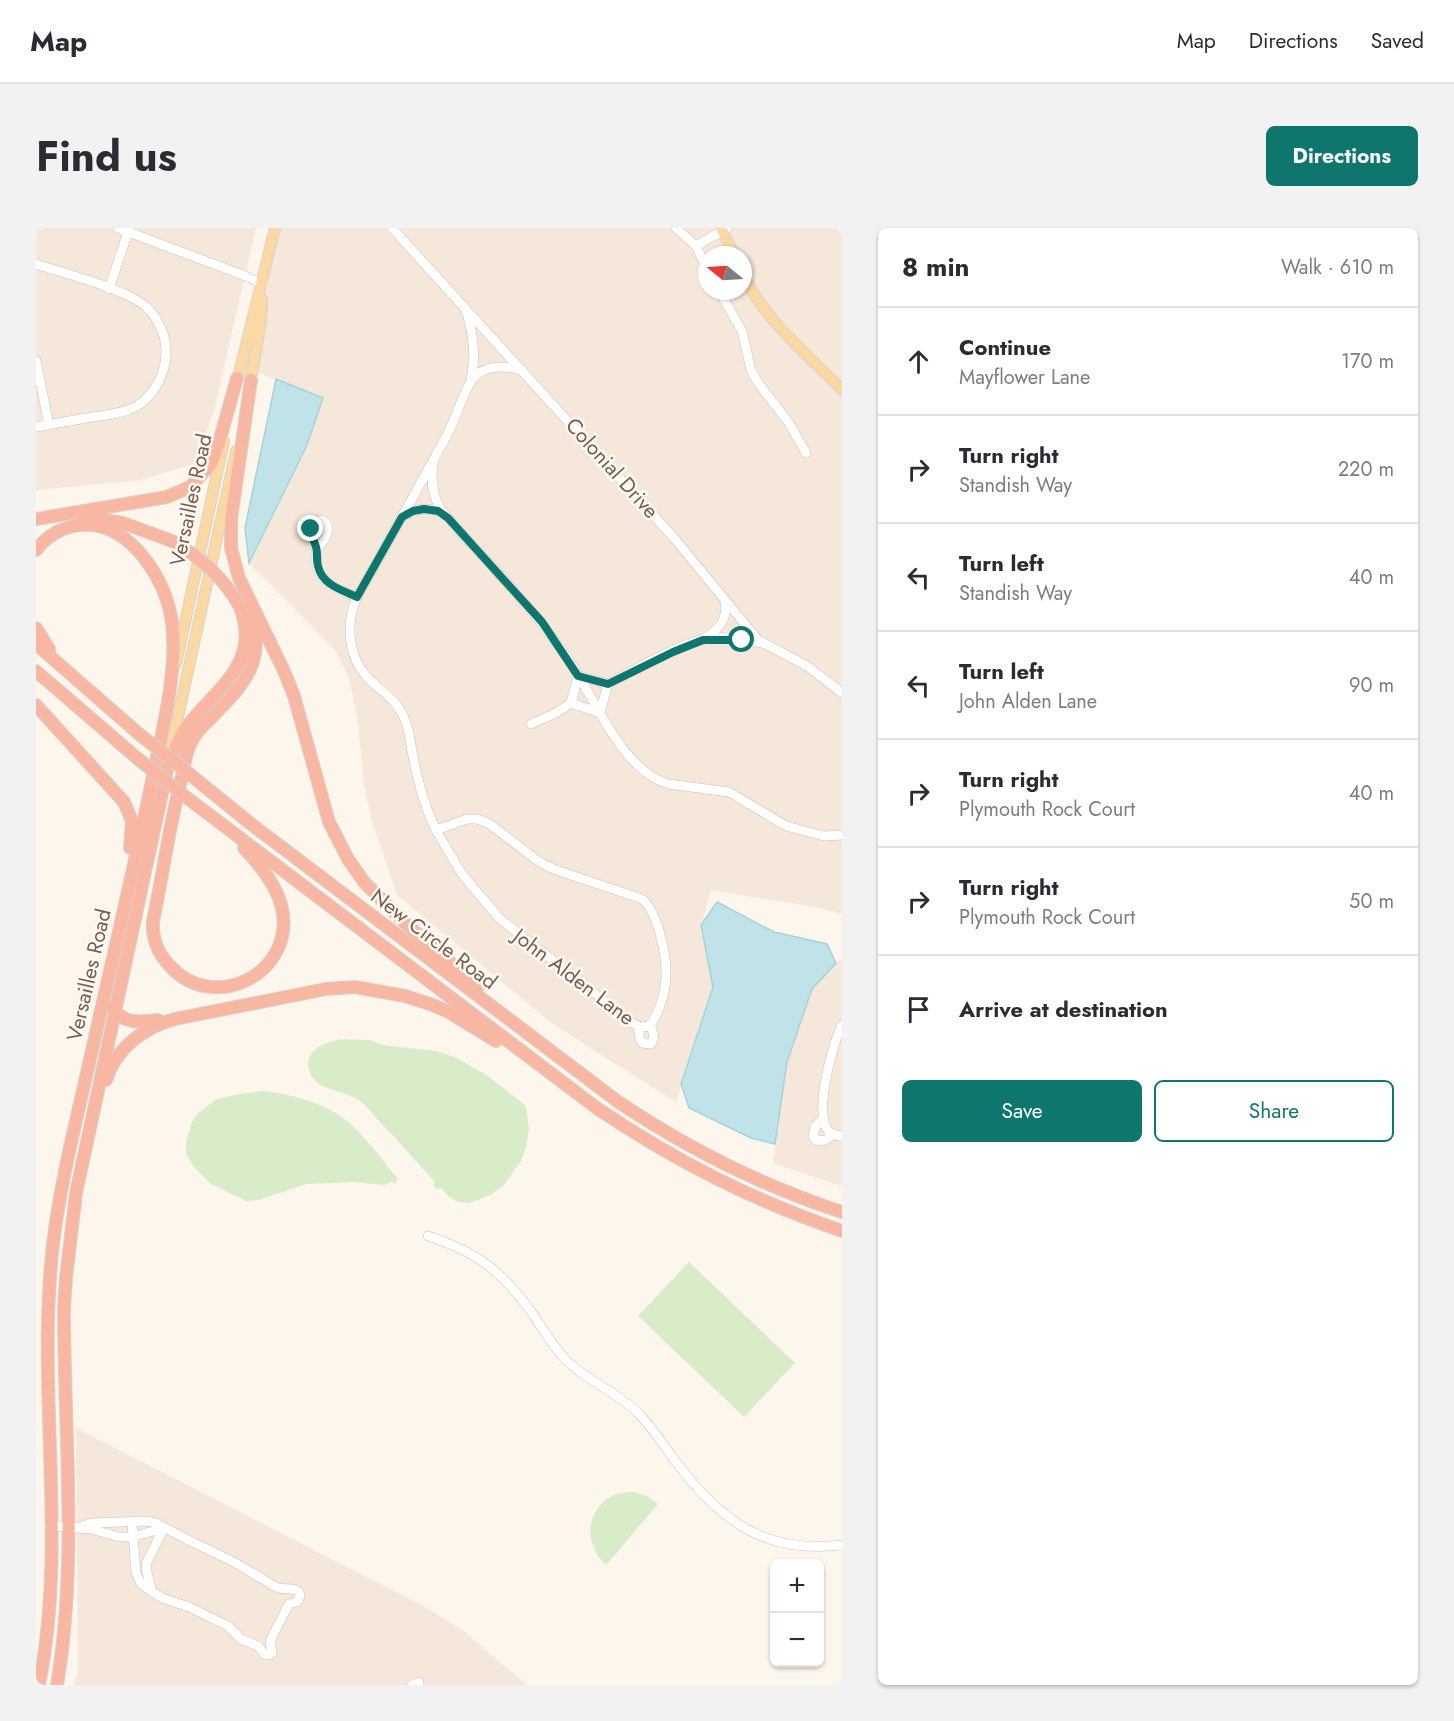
<!DOCTYPE html>
<meta charset="utf-8">
<style>
:root{--surface:#fff;--page:#f2f2f3;--text:#2b2b33;--muted:#7c7c81;--line:#e1e1e2;--accent:#0f766e}
body{margin:0;font-family:Jost,sans-serif;background:var(--page);color:var(--text)}
.controls{position:absolute;right:18px;bottom:18px;display:grid;overflow:hidden;border-radius:9px;box-shadow:0 2px 4px #0004}
.controls button{width:54px;height:54px;display:grid;place-items:center;padding:0;border:0;border-bottom:2px solid var(--line);background:var(--surface);color:var(--text);font:30px sans-serif}
.compass{position:absolute;left:662px;top:18px;width:54px;height:54px;border-radius:50%;background:var(--surface);box-shadow:0 2px 4px #0004;rotate:288deg}
.stop{position:absolute;width:18px;height:18px;margin:-14px;border:4px solid #0f766e;border-radius:50%;background:#fff}
.stop.end{background:#0f766e;border-color:#fff;box-shadow:0 2px 6px #0008}
.list{margin:0;padding:0;list-style:none}
h2{display:flex;justify-content:space-between;align-items:center;height:78px;margin:0;padding:0 24px;font-size:26px}
h2 small{font-size:20px;font-weight:400;color:var(--muted)}
.list li{display:grid;grid-template-columns:39px 1fr auto;gap:18px;align-items:center;box-sizing:border-box;height:108px;padding:0 24px;border-top:2px solid var(--line)}
.list b{display:block;font-size:22px;white-space:nowrap}
.list p{margin:0;font-size:20px;white-space:nowrap;color:var(--muted)}
.list em{font-size:20px;font-style:normal;color:var(--muted)}
.actions{display:flex;gap:12px;padding:18px 24px}
.actions a{flex:1;padding:14px 0;border:2px solid var(--accent);border-radius:9px;text-align:center;font-size:21px;color:var(--accent)}
.actions .main{background:var(--accent);color:#fff}
.icon{flex:none;width:33px;height:33px;fill:none;stroke:currentColor;stroke-width:2;stroke-linecap:round;stroke-linejoin:round}
.map{position:relative;flex:none;width:806px;height:1457px;overflow:hidden;border-radius:9px}
header{display:flex;align-items:center;gap:36px;box-sizing:border-box;height:84px;padding:0 30px;background:var(--surface);border-bottom:2px solid var(--line)}
header strong{font-size:28px}
nav{display:flex;gap:33px;margin-inline-start:auto;font-size:21px}
.intro{display:flex;align-items:center;justify-content:space-between;box-sizing:border-box;height:144px;padding:0 36px}
h1{margin:0;font-size:42px}
.button{padding:15px 27px;border-radius:9px;background:var(--accent);color:#fff;font-size:21px;font-weight:700}
main{display:flex;gap:36px;padding:0 36px}
aside{flex:1;background:var(--surface);border-radius:9px;box-shadow:0 2px 4px #0004}
.map>svg:first-child{display:block}
.residential{fill:#f5e8da;fill-rule:evenodd}
.green{fill:#d8ecc9}
.water{fill:#bfe3e8;stroke:#a5d3da;stroke-width:1.5}
.lines{fill:none;stroke-linecap:round;stroke-linejoin:round}
.minor-casing{stroke:#d1beb0;stroke-width:10}
.major-casing{stroke:#dad1cd;stroke-width:12}
.highway-casing{stroke:#dad1cd;stroke-width:14}
.minor{stroke:#fff;stroke-width:9}
.major{stroke:#fbd9a5;stroke-width:10}
.highway{stroke:#f7b7a3;stroke-width:12}
.highway-bridge-casing{stroke:#dad1cd;stroke-width:14;stroke-linecap:butt}
.highway-bridge{stroke:#f7b7a3;stroke-width:12}
.route{stroke:#0f766e;stroke-width:8}
.labels{text-anchor:middle;dominant-baseline:central;stroke-width:5;stroke-linejoin:round;paint-order:stroke}
.street-label{font-size:21px;fill:#7a5c4d;stroke:#fffaf3}
</style>
<header>
<strong>Map</strong>
<nav><a>Map</a><a>Directions</a><a>Saved</a></nav>
</header>
<div class="intro"><h1>Find us</h1><a class="button">Directions</a></div>
<main>
<div class="map">
<svg width="806" height="1457" viewBox="0 0 806 1457">
<rect width="100%" height="100%" fill="#fdf6ec"/>
<g class="residential">
<polygon points="0,0 220,0 178,183 158,236 105,252 0,262"/>
<path d="M239,0H806V686L779,679L675,662L665,697L677,759L640,874L518,797L361,667L336,593L328,557L322,495L313,449L299,422L213,335L271,217L287,171L217,142L226,56ZM671,27H707V63H671Z"/>
<polygon points="806,731 806,958 737,935 751,834 776,761 800,735"/>
<polygon points="40,1200 391,1380 429,1404 491,1457 38,1457 42,1444"/>
</g>
<g class="green">
<path d="M304,811L334,812L346,817L399,823L419,829L452,848L490,878L493,901L490,919L485,933L468,957L456,966L434,975L422,974L412,968L404,959L401,962L397,957L399,954C381,934 364,915 346,896C338,888 331,878 323,872C309,863 282,862 275,847C264,824 287,815 304,811Z"/>
<path d="M228,863C253,866 282,873 303,887C318,897 330,912 342,926C348,932 357,947 362,950L359,956L355,954L348,957L318,954L270,956L222,972L210,973L175,956L158,939L150,926V914L156,894L162,885L181,871L203,866Z"/>
<polygon points="653,1034 759,1135 708,1189 602,1088"/>
<path d="M598,1264L611,1268L622,1276L570,1337C550,1319 548,1288 571,1271C579,1265 589,1264 598,1264Z"/>
</g>
<g class="water">
<polygon points="240,151 287,170 271,217 213,335 209,300"/>
<polygon points="681,674 738,704 791,716 800,735 776,761 751,834 739,916 715,910 653,880 645,856 677,759 665,697"/>
</g>
<g class="lines">
<defs>
<g id="minor">
<polyline points="82,0 212,49 226,56"/>
<polyline points="356,0 638,310 722,412 771,438 806,465"/>
<polyline points="640,0 660,18 671,41"/>
<polyline points="660,18 691,0"/>
<path d="M0,36C30,46 78,58 104,74C119,84 129,103 130,121C131,143 119,168 99,179C84,187 66,187 50,190C33,193 17,196 0,199"/>
<polyline points="73,61 93,1"/>
<polyline points="683,63 706,103 715,142 722,155 753,195 770,225"/>
<path d="M430,82C437,104 440,129 435,151"/>
<polyline points="0,133 13,197"/>
<path d="M398,231C394,249 395,264 404,280C419,299 436,317 453,335C485,370 516,405 541,445C563,481 589,543 632,556L693,564L750,598L788,608L806,607"/>
<path d="M366,289C380,280 395,278 408,287"/>
<path d="M281,321C288,313 299,298 285,292L277,296C273,306 276,310 280,319C282,325 280,332 281,338C286,357 305,362 321,369"/>
<path d="M669,410C683,402 692,390 689,374"/>
<path d="M572,456C598,443 643,415 670,411C688,408 708,411 726,415"/>
<polyline points="495,496 520,485 535,475 542,448 572,456 564,485 535,475"/>
<path d="M431,591H441L452,595L502,633L517,641L606,671C622,683 631,730 630,750C629,765 623,787 613,798L605,799L596,795L463,690L426,646L400,602Z"/>
<path d="M400,602C388,578 382,554 377,528C374,516 374,503 369,492C362,473 346,464 333,451C312,430 309,396 321,369C352,314 383,259 413,203C420,190 429,159 438,149C451,136 471,138 486,142"/>
<path d="M806,797C796,818 777,886 793,904L806,909"/>
<path d="M602,798L604,811L606,815L615,816C620,809 617,804 614,796"/>
<polyline points="787,891 779,899 777,908 780,912 788,913 797,907"/>
<path d="M392,1008C441,1024 466,1043 496,1085C507,1101 517,1119 531,1133C553,1154 583,1165 604,1187C619,1203 630,1221 643,1238C687,1295 731,1326 806,1317"/>
<polyline points="14,1298 55,1301 83,1309 96,1309 128,1300"/>
<path d="M43,1299L56,1295L112,1293L120,1295L154,1313L196,1333L240,1359C248,1363 255,1358 263,1364L264,1368L261,1374L253,1376L234,1413L236,1425L233,1427H229L222,1418L205,1411L192,1398L153,1379L126,1370L105,1356L100,1345L96,1294"/>
<polyline points="116,1363 110,1341 111,1334 128,1300"/>
<polyline points="376,1457 383,1454"/>
</g>
<g id="major">
<polyline points="685,0 698,27"/>
<path d="M707,47C730,93 771,126 806,162"/>
<polyline points="200,157 239,0"/>
<polyline points="214,158 225,93 226,72"/>
<polyline points="140,436 188,213"/>
<polyline points="135,521 200,223"/>
</g>
<g id="highway">
<polyline points="215,152 195,291 195,320 203,350 248,443 258,468 293,594 312,631 328,654 369,695 442,759"/>
<polyline points="46,288 87,295 136,313"/>
<polyline points="0,291 131,269 154,259 175,236 182,218 201,150"/>
<path d="M0,322C15,303 37,293 62,298C102,307 131,356 136,395C143,446 122,520 112,572C93,661 72,751 52,840C39,898 24,957 17,1016C0,1162 32,1313 3,1457"/>
<polyline points="0,400 13,421"/>
<polyline points="0,416 103,506"/>
<polyline points="0,443 101,530"/>
<polyline points="0,477 88,574 96,593 94,620"/>
<path d="M151,544L215,596L581,873C651,920 726,958 806,984"/>
<path d="M146,566L562,881C643,935 714,971 806,1003"/>
<path d="M208,620C225,638 244,661 247,686C255,748 176,785 134,738C122,726 116,710 117,693C127,646 133,599 145,553C148,538 150,522 158,509C163,501 170,495 177,488C205,459 232,433 214,389"/>
<path d="M76,779C87,797 105,794 122,792"/>
<path d="M70,852C80,820 107,800 139,791L290,761L319,759L369,768L394,776L411,783L460,813"/>
<path d="M21,1457C42,1333 28,1206 28,1080L30,1050L40,965L131,542C137,527 142,509 153,496C182,459 225,435 204,379"/>
</g>
</defs>
<use href="#minor" class="minor-casing"/>
<use href="#major" class="major-casing"/>
<use href="#highway" class="highway-casing"/>
<use href="#minor" class="minor"/>
<use href="#major" class="major"/>
<use href="#highway" class="highway"/>
<defs>
<g id="highway-bridge">
<path d="M136,313C164,329 189,351 204,379"/>
<polyline points="103,506 151,544"/>
<polyline points="101,530 146,566"/>
</g>
</defs>
<use href="#highway-bridge" class="highway-bridge-casing"/>
<use href="#highway-bridge" class="highway-bridge"/>
</g>
<g class="lines">
<path class="route" d="M275,301C275,309 278,312 280,319C282,325 280,332 282,338C286,357 306,362 321,369L366,289L377,283L388,281L402,283L412,290L506,394L542,448L572,456L637,424L667,412H706"/>
</g>
<g class="labels">
<g class="street-label">
<text transform="translate(576 240) rotate(48)">Colonial Drive</text>
<text transform="translate(155 272) rotate(-78)">Versailles Road</text>
<text transform="translate(398 711) rotate(37)">New Circle Road</text>
<text transform="translate(53 747) rotate(-77)">Versailles Road</text>
<text transform="translate(538 749) rotate(37)">John Alden Lane</text>
</g>
</g>
</svg>
<div class="controls">
<button>+</button>
<button>−</button>
</div>
<svg class="compass" viewBox="-18 -18 36 36"><path d="M0-13l5 13h-10z" fill="#e53935"/><path d="M0 13l5-13h-10z" fill="#7c7c81"/></svg>
<div class="stop" style="left:706px;top:412px"></div>
<div class="stop end" style="left:275px;top:301px"></div>
</div>
<aside>
<h2>8 min<small>Walk · 610 m</small></h2>
<ul class="list">
<li><svg class="icon" aria-label="ahead" viewBox="0 0 24 24"><path d="M12 20V5M6 11l6-6 6 6"/></svg><div><b>Continue</b><p>Mayflower Lane</p></div><em>170 m</em></li>
<li><svg class="icon" aria-label="right" viewBox="0 0 24 24"><path d="M7 20v-9h11M14 6l5 5-5 5"/></svg><div><b>Turn right</b><p>Standish Way</p></div><em>220 m</em></li>
<li><svg class="icon" aria-label="left" viewBox="0 0 24 24"><path d="M17 20v-9H6M10 6l-5 5 5 5"/></svg><div><b>Turn left</b><p>Standish Way</p></div><em>40 m</em></li>
<li><svg class="icon" aria-label="left" viewBox="0 0 24 24"><path d="M17 20v-9H6M10 6l-5 5 5 5"/></svg><div><b>Turn left</b><p>John Alden Lane</p></div><em>90 m</em></li>
<li><svg class="icon" aria-label="right" viewBox="0 0 24 24"><path d="M7 20v-9h11M14 6l5 5-5 5"/></svg><div><b>Turn right</b><p>Plymouth Rock Court</p></div><em>40 m</em></li>
<li><svg class="icon" aria-label="right" viewBox="0 0 24 24"><path d="M7 20v-9h11M14 6l5 5-5 5"/></svg><div><b>Turn right</b><p>Plymouth Rock Court</p></div><em>50 m</em></li>
<li><svg class="icon" aria-label="arrive" viewBox="0 0 24 24"><path d="M6 21V4h12l-3 4 3 4H6"/></svg><div><b>Arrive at destination</b></div></li>
</ul>
<div class="actions"><a class="main">Save</a><a>Share</a></div>
</aside>
</main>
